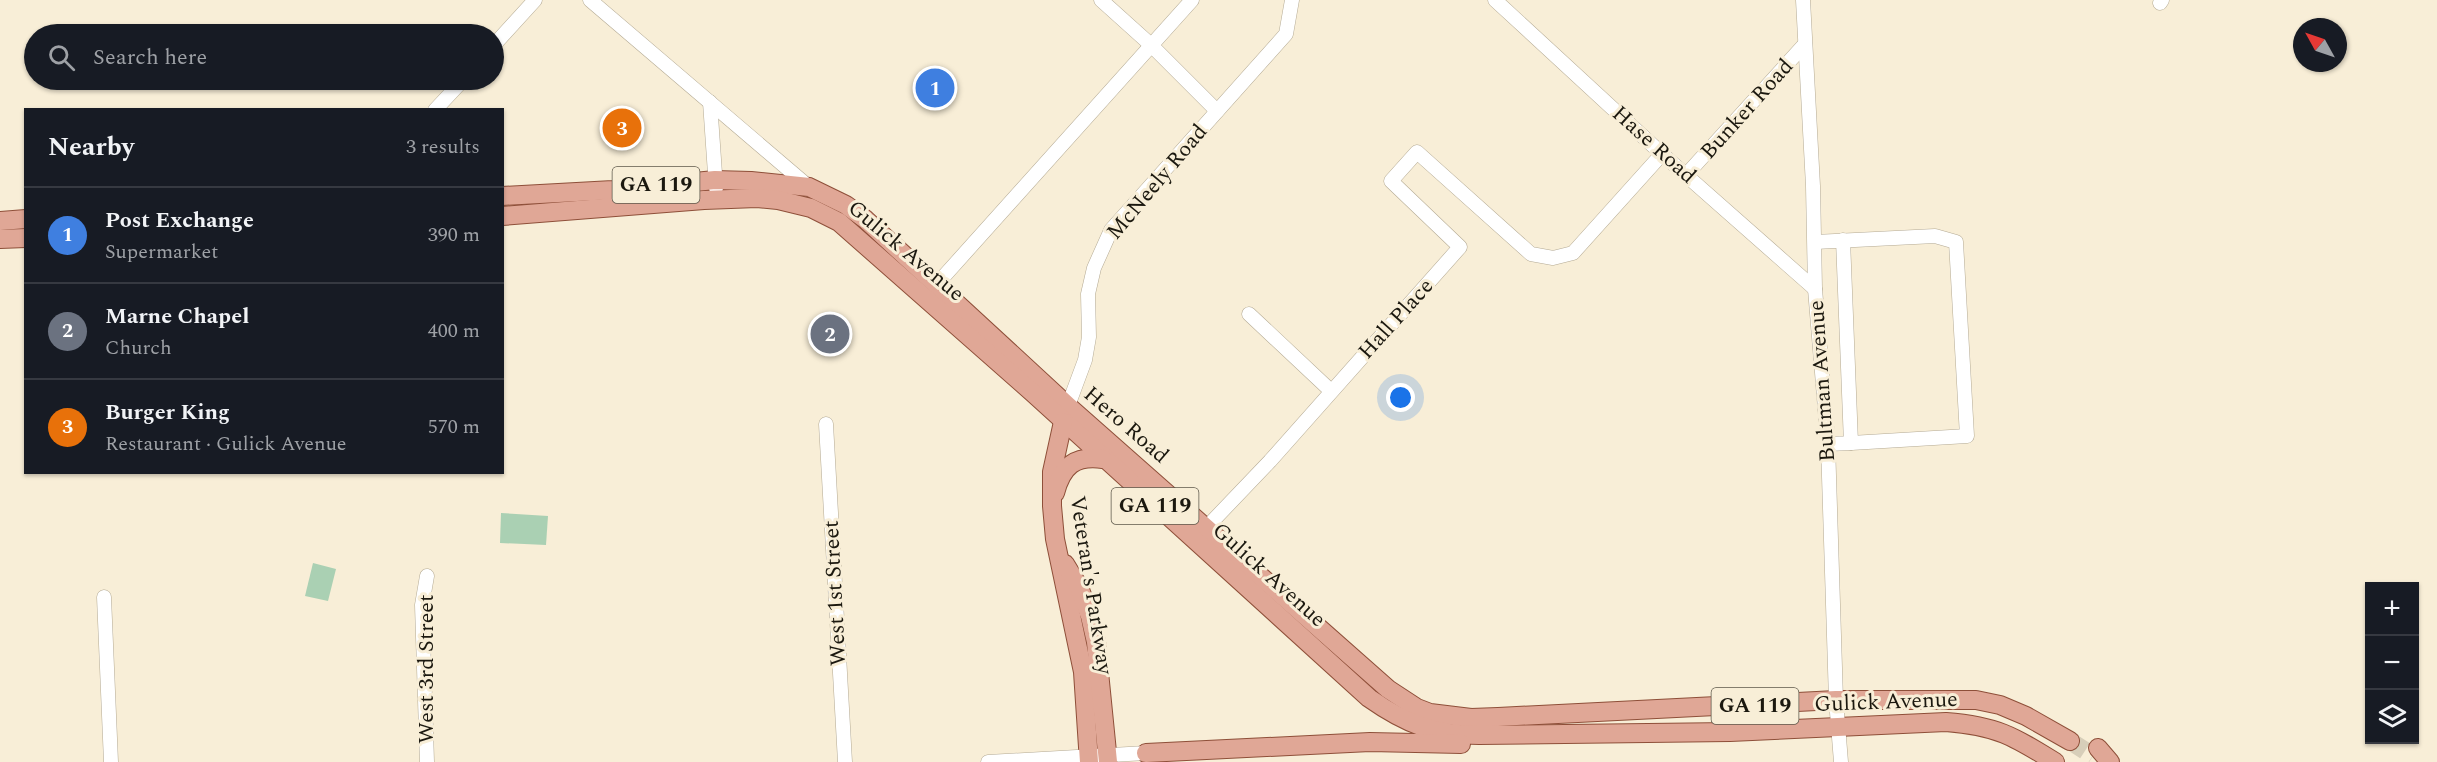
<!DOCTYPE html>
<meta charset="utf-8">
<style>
:root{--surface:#171b24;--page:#242831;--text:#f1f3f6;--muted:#9ea1a6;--line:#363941;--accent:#db2777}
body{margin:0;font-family:Spectral,serif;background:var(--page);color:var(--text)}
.controls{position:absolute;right:18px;bottom:18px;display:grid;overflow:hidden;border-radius:0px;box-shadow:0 2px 4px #0004}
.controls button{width:54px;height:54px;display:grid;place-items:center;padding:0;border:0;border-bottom:2px solid var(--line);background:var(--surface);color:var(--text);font:30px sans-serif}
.compass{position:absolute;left:2293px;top:18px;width:54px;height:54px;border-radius:50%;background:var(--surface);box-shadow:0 2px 4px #0004;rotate:310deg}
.you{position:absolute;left:1401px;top:398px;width:21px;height:21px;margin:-15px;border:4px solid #fff;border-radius:50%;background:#1a73e8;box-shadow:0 0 0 9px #1a73e833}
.badge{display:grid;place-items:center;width:39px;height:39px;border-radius:50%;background:var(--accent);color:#fff;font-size:20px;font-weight:700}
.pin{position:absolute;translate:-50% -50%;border:3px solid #fff;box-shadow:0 2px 6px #0006}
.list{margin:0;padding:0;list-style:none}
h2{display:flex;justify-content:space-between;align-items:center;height:78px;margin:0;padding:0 24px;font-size:26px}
h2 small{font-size:20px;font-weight:400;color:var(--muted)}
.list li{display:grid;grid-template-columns:39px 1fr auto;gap:18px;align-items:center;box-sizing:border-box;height:96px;padding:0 24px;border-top:2px solid var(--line)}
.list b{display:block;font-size:22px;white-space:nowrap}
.list p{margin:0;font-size:20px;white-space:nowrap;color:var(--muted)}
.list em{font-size:20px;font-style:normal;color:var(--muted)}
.icon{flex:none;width:33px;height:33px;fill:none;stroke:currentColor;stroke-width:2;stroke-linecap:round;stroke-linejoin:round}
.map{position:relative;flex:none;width:2437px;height:762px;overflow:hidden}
.search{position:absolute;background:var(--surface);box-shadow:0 2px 4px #0004;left:24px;top:24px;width:480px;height:66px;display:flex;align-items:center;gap:15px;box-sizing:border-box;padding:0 21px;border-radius:33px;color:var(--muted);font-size:22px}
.panel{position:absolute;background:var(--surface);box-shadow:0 2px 4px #0004;left:24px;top:108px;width:480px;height:366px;border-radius:0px}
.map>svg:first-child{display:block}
.green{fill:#aad0b3}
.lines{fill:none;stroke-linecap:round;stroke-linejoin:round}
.major-tunnel{stroke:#d7ceb9;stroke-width:18;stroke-dasharray:18 9;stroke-linecap:butt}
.minor-casing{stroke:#b4aa94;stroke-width:15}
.major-casing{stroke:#8e4f39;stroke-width:20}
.minor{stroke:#fff;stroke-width:14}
.major{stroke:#e0a796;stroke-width:18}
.labels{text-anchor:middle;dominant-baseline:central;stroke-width:6;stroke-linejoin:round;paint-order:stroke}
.shield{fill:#f8eed7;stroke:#5d584b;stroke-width:1.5}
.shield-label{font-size:21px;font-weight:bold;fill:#1b180f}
.street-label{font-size:22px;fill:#1b180f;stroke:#f8eed7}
</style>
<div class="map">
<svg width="2437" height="762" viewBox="0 0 2437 762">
<rect width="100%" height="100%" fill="#f8eed7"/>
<g class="green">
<polygon points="501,513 548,516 546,545 500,543"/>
<polygon points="313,563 336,569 328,601 305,596"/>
</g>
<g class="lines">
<polyline class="major-tunnel" points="2070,741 2093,756"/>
<defs>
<g id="minor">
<polyline points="590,0 809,187"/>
<polyline points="1101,0 1151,45 1217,111"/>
<polyline points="1495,0 1662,154 1815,289"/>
<polyline points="1803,0 1813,186 1815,289 1828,444 1836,700 1841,762"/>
<polyline points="2160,3 2162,0"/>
<polyline points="494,45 535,0"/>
<polyline points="710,102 716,188"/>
<polyline points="435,110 463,80"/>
<polyline points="1687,174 1805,44"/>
<polyline points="1815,242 1935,236 1956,242 1967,436 1851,443"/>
<polyline points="937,284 1192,0"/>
<polyline points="1249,314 1331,391"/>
<polyline points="1065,414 1085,360 1089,337 1088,294 1094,268 1111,230 1286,34 1292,0"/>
<polyline points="826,424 845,762"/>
<polyline points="1828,444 1851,443 1843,240"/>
<polyline points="1206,528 1270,461 1460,247 1391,181 1417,152 1531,254 1553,258 1573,253 1662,154"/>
<polyline points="104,597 111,762"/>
<polyline points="427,762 422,605 427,576"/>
<polyline points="988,762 1146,753"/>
</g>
<g id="major">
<polyline points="502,196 613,190 715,180 751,181 809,187 846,205 865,219 1068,406 1388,689 1417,708 1430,713 1471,718 1498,717 1836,700 1976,700 2000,705 2026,716 2070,741"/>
<path d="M502,216L704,200L757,198L778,200L811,208L839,222L1033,393L1369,698C1406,724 1434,735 1479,735L1730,732L1946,722C1997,726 2013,736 2055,762"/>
<polyline points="0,221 26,219"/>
<polyline points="0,239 26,238"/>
<polyline points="1063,422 1052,472 1052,506 1055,539 1083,672 1089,762"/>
<path d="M1055,493C1062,466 1075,455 1103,459"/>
<polyline points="1065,564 1079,587 1090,616 1096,642 1108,762"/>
<polyline points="2098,748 2110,762"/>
<polyline points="1146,753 1370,742 1461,744"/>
</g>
</defs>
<use href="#minor" class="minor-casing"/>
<use href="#major" class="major-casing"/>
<use href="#minor" class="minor"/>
<use href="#major" class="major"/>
</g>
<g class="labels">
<g class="shield">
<rect x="612.5" y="167" width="87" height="36" rx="4.5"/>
<rect x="1111.5" y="488" width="87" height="36" rx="4.5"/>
<rect x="1711.5" y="688" width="87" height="36" rx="4.5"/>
</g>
<g class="shield-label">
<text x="656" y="185">GA 119</text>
<text x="1155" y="506">GA 119</text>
<text x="1755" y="706">GA 119</text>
</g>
<g class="street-label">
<text transform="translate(1747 109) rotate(-48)">Bunker Road</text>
<text transform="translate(1654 145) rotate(42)">Hase Road</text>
<text transform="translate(1157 182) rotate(-50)">McNeely Road</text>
<text transform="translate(906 251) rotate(40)">Gulick Avenue</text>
<text transform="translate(1396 319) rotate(-48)">Hall Place</text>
<text transform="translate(1822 381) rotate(-94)">Bultman Avenue</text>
<text transform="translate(1126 425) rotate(41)">Hero Road</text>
<text transform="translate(1269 575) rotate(42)">Gulick Avenue</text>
<text transform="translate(1091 585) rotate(81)">Veteran's Parkway</text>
<text transform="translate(835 593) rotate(-93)">West 1st Street</text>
<text transform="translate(426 669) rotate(-90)">West 3rd Street</text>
<text transform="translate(1886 702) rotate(-2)">Gulick Avenue</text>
</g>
</g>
</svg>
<div class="controls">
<button>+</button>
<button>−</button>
<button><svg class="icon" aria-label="layers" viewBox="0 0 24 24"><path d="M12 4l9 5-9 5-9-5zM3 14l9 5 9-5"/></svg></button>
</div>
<svg class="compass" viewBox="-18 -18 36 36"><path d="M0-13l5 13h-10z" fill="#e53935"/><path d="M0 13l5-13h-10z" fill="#9ea1a6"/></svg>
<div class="you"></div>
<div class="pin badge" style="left:935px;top:88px;background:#3f7fe0">1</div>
<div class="pin badge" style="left:830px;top:334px;background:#6b7280">2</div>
<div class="pin badge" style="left:622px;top:128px;background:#e8710a">3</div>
<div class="search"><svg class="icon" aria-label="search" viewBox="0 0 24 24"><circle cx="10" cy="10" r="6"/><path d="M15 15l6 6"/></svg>Search here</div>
<section class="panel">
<h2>Nearby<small>3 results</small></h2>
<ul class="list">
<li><span class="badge" style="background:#3f7fe0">1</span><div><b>Post Exchange</b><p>Supermarket</p></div><em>390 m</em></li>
<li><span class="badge" style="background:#6b7280">2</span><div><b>Marne Chapel</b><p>Church</p></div><em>400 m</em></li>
<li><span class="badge" style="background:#e8710a">3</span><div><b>Burger King</b><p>Restaurant · Gulick Avenue</p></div><em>570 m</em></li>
</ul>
</section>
</div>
